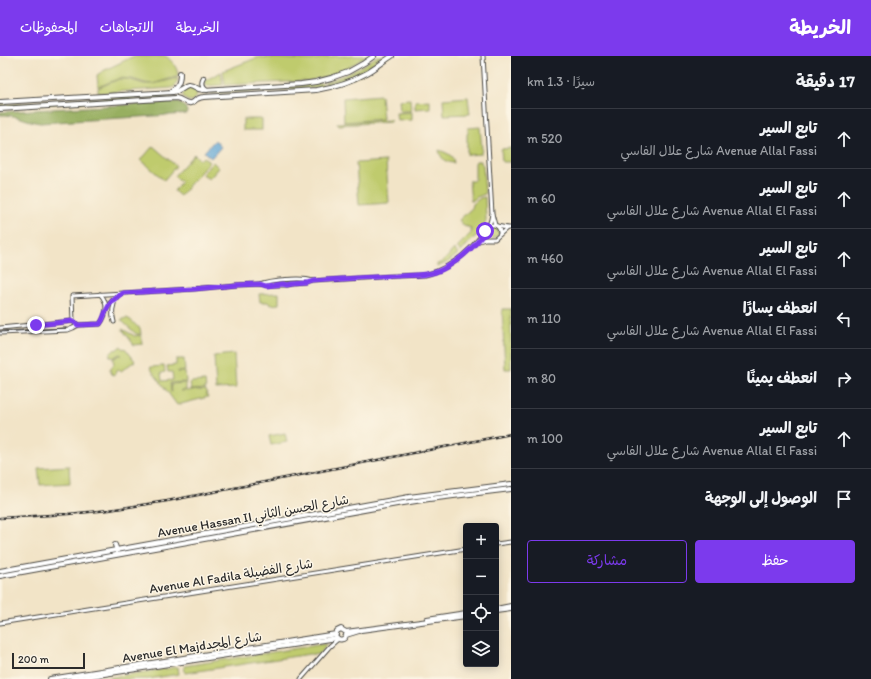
<!DOCTYPE html>
<html lang="ar">
<meta charset="utf-8">
<style>
:root{--surface:#171b24;--page:#242831;--text:#f1f3f6;--muted:#9ea1a6;--line:#363941;--accent:#7c3aed}
body{margin:0;font-family:Itim,"Playpen Sans Arabic",sans-serif;background:var(--page);color:var(--text);direction:rtl}
.controls{position:absolute;right:12px;bottom:12px;display:grid;overflow:hidden;border-radius:4px;box-shadow:0 2px 10px #0003}
.controls button{width:36px;height:36px;display:grid;place-items:center;padding:0;border:0;border-bottom:1px solid var(--line);background:var(--surface);color:var(--text);font:20px sans-serif}
.scale{position:absolute;left:12px;bottom:10px;width:73px;box-sizing:border-box;padding-left:4px;border:2px solid #2b2b2b;border-top:0;font-size:11px;line-height:14px;white-space:nowrap;color:#2b2b2b;-webkit-text-stroke:3px #fcf5e5;paint-order:stroke}
.stop{position:absolute;width:12px;height:12px;margin:-9px;border:3px solid #7c3aed;border-radius:50%;background:#fff}
.stop.end{background:#7c3aed;border-color:#fff;box-shadow:0 1px 4px #0008}
.list{margin:0;padding:0;list-style:none}
h2{display:flex;justify-content:space-between;align-items:center;height:52px;margin:0;padding:0 16px;font-size:17px}
h2 small{font-size:13px;font-weight:400;color:var(--muted)}
.list li{display:grid;grid-template-columns:26px 1fr auto;gap:12px;align-items:center;box-sizing:border-box;height:60px;padding:0 16px;border-top:1px solid var(--line)}
.list b{display:block;font-size:15px;white-space:nowrap}
.list p{margin:0;font-size:13px;white-space:nowrap;color:var(--muted)}
.list em{font-size:13px;font-style:normal;color:var(--muted)}
.actions{display:flex;gap:8px;padding:12px 16px}
.actions a{flex:1;padding:9px 0;border:1px solid var(--accent);border-radius:4px;text-align:center;font-size:14px;color:var(--accent)}
.actions .main{background:var(--accent);color:#fff}
.icon{flex:none;width:22px;height:22px;fill:none;stroke:currentColor;stroke-width:2;stroke-linecap:round;stroke-linejoin:round}
.map{position:relative;flex:none;width:511px;height:623px;overflow:hidden;direction:ltr}
header{display:flex;align-items:center;gap:24px;box-sizing:border-box;height:56px;padding:0 20px;background:var(--accent);color:#fff}
header strong{font-size:19px}
nav{display:flex;gap:22px;margin-inline-start:auto;font-size:14px}
main{display:flex}
aside{flex:1;background:var(--surface)}
.map>svg:first-child{display:block}
.green{fill:#bfcb6d;stroke:#757b4c}
.forest{fill:#97af60;stroke:#616d46}
.water{fill:#5ea5d4;stroke:#446880}
.lines{fill:none;stroke-linecap:round;stroke-linejoin:round}
.minor-casing{stroke:#494742;stroke-width:5}
.major-casing{stroke:#494742;stroke-width:6}
.minor{stroke:#fff;stroke-width:3}
.major{stroke:#fff;stroke-width:4}
.tram{stroke:#2b2b2b;stroke-width:1}
.rail-casing{stroke:#2b2b2b;stroke-width:2.5}
.rail{stroke:#fcf5e5;stroke-width:1;stroke-dasharray:3;stroke-linecap:butt}
.route{stroke:#7c3aed;stroke-width:5}
.labels{text-anchor:middle;dominant-baseline:central;stroke-width:3;stroke-linejoin:round;paint-order:stroke}
.street-label{font-size:13px;fill:#2b2b2b;stroke:#fcf5e5}
</style>
<header>
<strong>الخريطة</strong>
<nav><a>الخريطة</a><a>الاتجاهات</a><a>المحفوظات</a></nav>
</header>
<main>
<aside>
<h2>17 دقيقة<small>سيرًا · 1.3 km</small></h2>
<ul class="list">
<li><svg class="icon" aria-label="ahead" viewBox="0 0 24 24"><path d="M12 20V5M6 11l6-6 6 6"/></svg><div><b>تابع السير</b><p>Avenue Allal Fassi شارع علال الفاسي</p></div><em>520 m</em></li>
<li><svg class="icon" aria-label="ahead" viewBox="0 0 24 24"><path d="M12 20V5M6 11l6-6 6 6"/></svg><div><b>تابع السير</b><p>Avenue Allal El Fassi شارع علال الفاسي</p></div><em>60 m</em></li>
<li><svg class="icon" aria-label="ahead" viewBox="0 0 24 24"><path d="M12 20V5M6 11l6-6 6 6"/></svg><div><b>تابع السير</b><p>Avenue Allal El Fassi شارع علال الفاسي</p></div><em>460 m</em></li>
<li><svg class="icon" aria-label="left" viewBox="0 0 24 24"><path d="M17 20v-9H6M10 6l-5 5 5 5"/></svg><div><b>انعطف يسارًا</b><p>Avenue Allal El Fassi شارع علال الفاسي</p></div><em>110 m</em></li>
<li><svg class="icon" aria-label="right" viewBox="0 0 24 24"><path d="M7 20v-9h11M14 6l5 5-5 5"/></svg><div><b>انعطف يمينًا</b></div><em>80 m</em></li>
<li><svg class="icon" aria-label="ahead" viewBox="0 0 24 24"><path d="M12 20V5M6 11l6-6 6 6"/></svg><div><b>تابع السير</b><p>Avenue Allal El Fassi شارع علال الفاسي</p></div><em>100 m</em></li>
<li><svg class="icon" aria-label="arrive" viewBox="0 0 24 24"><path d="M6 21V4h12l-3 4 3 4H6"/></svg><div><b>الوصول إلى الوجهة</b></div></li>
</ul>
<div class="actions"><a class="main">حفظ</a><a>مشاركة</a></div>
</aside>
<div class="map">
<svg width="511" height="623" viewBox="0 0 511 623">
<rect width="100%" height="100%" fill="#fcf5e5"/>
<filter id="ink" filterUnits="userSpaceOnUse"><feTurbulence type="fractalNoise" baseFrequency=".025" numOctaves="2"/><feDisplacementMap in="SourceGraphic" scale="8" xChannelSelector="R" yChannelSelector="G"/><feConvolveMatrix kernelMatrix="1 2 1 2 8 2 1 2 1" color-interpolation-filters="sRGB"/></filter>
<filter id="wash" filterUnits="userSpaceOnUse"><feTurbulence type="fractalNoise" baseFrequency=".012" numOctaves="4" result="noise"/><feDisplacementMap in="SourceGraphic" scale="16" xChannelSelector="R" yChannelSelector="G"/><feGaussianBlur stdDeviation="0.9" result="paint"/><feColorMatrix in="noise" values="0 0 0 0 0 0 0 0 0 0 0 0 0 0 0 0 0 1.4 0 .05"/><feComposite in="paint" operator="in"/></filter>
<g filter="url(#wash)">
<rect width="100%" height="100%" fill="#f2e4c7"/>
<g class="green">
<path d="M134,0H166C172,5 178,12 178,20L176,21L152,28L145,27L132,23L120,22L98,31L97,19L103,15Z"/>
<polygon points="334,0 367,0 351,10 336,17 326,21 307,25 225,29 223,15 259,1 311,4"/>
<path d="M377,0H381L371,9L353,18L346,22L325,28V26C344,20 361,12 377,0Z"/>
<path d="M382,0H388C382,4 376,9 370,13C357,22 341,27 325,30V29C331,27 338,26 344,24C348,22 351,20 355,18C365,12 375,10 382,0Z"/>
<polygon points="221,16 223,29 206,30 204,26 206,24"/>
<path d="M178,22C177,27 176,31 171,32L98,37V32L119,23H128L144,28H153Z"/>
<polygon points="322,27 323,31 316,32 212,38 212,36 299,30"/>
<circle cx="190" cy="38" r="7"/>
<polygon points="167,38 168,41 0,51 0,49"/>
<polygon points="381,39 383,63 344,66 343,42"/>
<polygon points="468,41 470,58 444,59 443,43"/>
<polygon points="410,43 411,55 400,55 399,44"/>
<polygon points="430,44 430,52 415,53 415,45"/>
<polygon points="412,56 412,64 397,65 396,57"/>
<rect x="243" y="63" width="19" height="11"/>
<polygon points="391,64 391,66 338,69 337,67"/>
<polygon points="480,71 482,94 481,96 481,98 467,99 467,78 468,77 468,72"/>
<polygon points="153,90 176,110 164,124 141,104"/>
<polygon points="511,92 511,106 502,106 501,93"/>
<path d="M439,94C446,97 453,98 454,107C446,107 440,102 439,94Z"/>
<polygon points="194,98 200,104 203,101 209,106 180,140 174,135 181,126 174,120"/>
<polygon points="386,105 389,147 359,149 356,107"/>
<polygon points="476,105 481,105 481,107 483,109 485,138 477,141 471,146 469,125 473,125 475,123 475,107"/>
<polygon points="213,106 219,112 209,123 202,118"/>
<polygon points="485,141 486,164 482,176 471,184 461,196 457,191 472,176 471,175 471,173 469,171 468,172 467,170 465,171 459,164 472,152 473,148 480,142"/>
<circle cx="493" cy="176" r="6"/>
<path d="M454,193L458,198L448,206L437,211V208C445,206 449,198 454,193Z"/>
<polygon points="279,237 279,248 270,249 269,247 268,246 260,246 259,238"/>
<polygon points="502,253 511,253 511,313 505,313"/>
<path d="M126,262C132,263 135,270 140,272L141,278H136L121,264Z"/>
<polygon points="122,273 135,280 141,279 142,288 134,289"/>
<polygon points="121,290 123,293 125,292 135,305 121,315 119,313 116,315 117,316 113,319 111,317 110,313 114,308 113,303 119,299 122,299 119,298 113,302 109,299 115,293 116,294"/>
<polygon points="234,298 236,332 216,333 214,300"/>
<polygon points="176,303 184,303 185,315 177,316 185,316 186,326 170,327 171,336 172,336 171,328 186,327 186,334 180,335 206,334 207,337 206,338 208,341 177,349 150,312 151,311 164,310 165,316 161,317 162,325 173,324 172,316 168,316 167,310 176,309"/>
<polygon points="205,325 206,333 191,334 190,326"/>
<polygon points="285,377 287,386 271,389 269,380"/>
<polygon points="69,410 70,427 40,429 38,412"/>
<path d="M324,588H326V590C320,597 320,600 310,598L185,617L184,610Z"/>
<polygon points="178,611 179,618 148,623 106,623 106,622"/>
</g>
<path class="forest" d="M176,46C182,48 188,52 187,58L40,67C25,65 16,58 0,59V56Z"/>
<polygon class="water" points="215,84 221,91 211,102 204,96"/>
</g>
<g filter="url(#ink)">
<g class="lines">
<defs>
<g id="minor">
<polyline points="483,0 492,158 495,169"/>
<path d="M489,170C496,167 500,171 500,178"/>
<polyline points="497,170 507,172 511,172"/>
<polyline points="479,185 485,183 495,183 507,172"/>
<path d="M260,228C268,224 304,221 312,225"/>
<polyline points="107,252 111,246 116,241"/>
<path d="M73,265L72,240L193,233L236,229L260,228L266,229H287L292,228L307,227L312,225L396,220L425,219C453,212 473,193 488,170C491,167 491,162 492,158"/>
<path d="M73,265L78,269L100,268C107,259 109,247 100,238"/>
<path d="M114,266C111,257 113,248 117,240"/>
<polyline points="0,272 73,265"/>
<polyline points="0,277 68,274 73,272 78,269"/>
<polyline points="496,488 511,486"/>
<polyline points="0,567 466,493"/>
<polyline points="301,623 330,590 338,583"/>
</g>
<g id="major">
<path d="M204,22C201,27 202,31 207,34"/>
<path d="M171,35C178,31 180,26 180,17"/>
<path d="M0,46L173,36C181,35 183,30 188,29C194,28 196,34 203,34L301,28L316,26L331,22L348,16L364,7L374,0"/>
<path d="M0,53L176,42C182,43 184,47 189,47C193,48 194,45 197,43C199,42 202,41 204,41L316,34C334,31 351,26 367,17C376,12 384,5 392,0"/>
<polyline points="115,489 117,495"/>
<polyline points="0,515 409,441 511,428"/>
<polyline points="0,520 397,448 429,443 511,433"/>
<polyline points="496,553 511,550"/>
<polyline points="496,555 511,553"/>
<polyline points="427,563 466,557"/>
<polyline points="336,578 337,575 341,573 346,576 466,560"/>
<path d="M336,581C339,585 345,584 346,579L359,575"/>
<polyline points="50,623 336,578"/>
<polyline points="72,623 337,582"/>
</g>
</defs>
<use href="#minor" class="minor-casing"/>
<use href="#major" class="major-casing"/>
<use href="#minor" class="minor"/>
<use href="#major" class="major"/>
<polyline class="tram" points="0,276 66,272"/>
<defs>
<polyline id="rail" points="0,462 68,458 109,454 167,445 511,378"/>
</defs>
<use href="#rail" class="rail-casing"/>
<use href="#rail" class="rail"/>
</g>
</g>
<g class="lines" filter="url(#ink)">
<path class="route" d="M36,269L73,265L78,269L100,268C104,263 104,258 107,253C110,246 116,241 123,237L194,233L236,229L260,228L266,230L283,228L287,229L292,228L307,227L313,225C340,223 368,221 396,220C410,219 423,220 436,216C453,210 476,191 485,175"/>
</g>
<g class="labels">
<g class="street-label">
<text transform="translate(253 460) rotate(-10)">Avenue Hassan II شارع الحسن الثاني</text>
<text transform="translate(231 520) rotate(-9)">Avenue Al Fadila شارع الفضيلة</text>
<text transform="translate(192 591) rotate(-9)">Avenue El Majdشارع المجد</text>
</g>
</g>
</svg>
<div class="controls">
<button>+</button>
<button>−</button>
<button><svg class="icon" aria-label="locate" viewBox="0 0 24 24"><circle cx="12" cy="12" r="6"/><path d="M12 2v4M12 18v4M2 12h4M18 12h4"/></svg></button>
<button><svg class="icon" aria-label="layers" viewBox="0 0 24 24"><path d="M12 4l9 5-9 5-9-5zM3 14l9 5 9-5"/></svg></button>
</div>
<div class="scale">200 m</div>
<div class="stop" style="left:485px;top:175px"></div>
<div class="stop end" style="left:36px;top:269px"></div>
</div>
</main>
